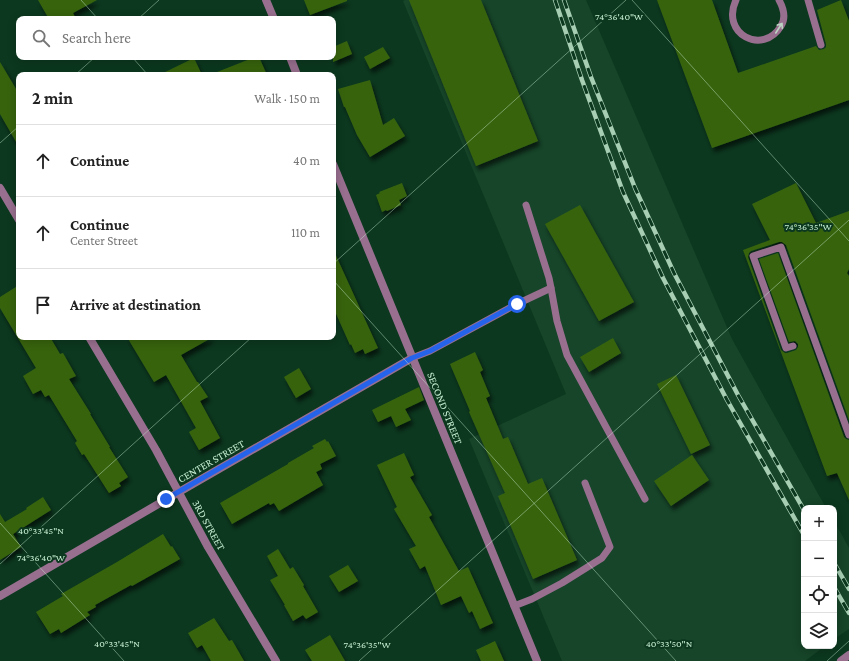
<!DOCTYPE html>
<meta charset="utf-8">
<style>
:root{--surface:#fff;--page:#f2f2f2;--text:#222;--muted:#767676;--line:#e0e0e0}
body{margin:0;font-family:"Crimson Pro",serif;background:var(--page);color:var(--text)}
.controls{position:absolute;right:12px;bottom:12px;display:grid;overflow:hidden;border-radius:8px;box-shadow:0 2px 10px #0003}
.controls button{width:36px;height:36px;display:grid;place-items:center;padding:0;border:0;border-bottom:1px solid var(--line);background:var(--surface);color:var(--text);font:20px sans-serif}
.stop{position:absolute;width:12px;height:12px;margin:-9px;border:3px solid #2563eb;border-radius:50%;background:#fff}
.stop.end{background:#2563eb;border-color:#fff;box-shadow:0 1px 4px #0008}
.list{margin:0;padding:0;list-style:none}
h2{display:flex;justify-content:space-between;align-items:center;height:52px;margin:0;padding:0 16px;font-size:17px}
h2 small{font-size:13px;font-weight:400;color:var(--muted)}
.list li{display:grid;grid-template-columns:26px 1fr auto;gap:12px;align-items:center;box-sizing:border-box;height:72px;padding:0 16px;border-top:1px solid var(--line)}
.list b{display:block;font-size:15px;white-space:nowrap}
.list p{margin:0;font-size:13px;white-space:nowrap;color:var(--muted)}
.list em{font-size:13px;font-style:normal;color:var(--muted)}
.icon{flex:none;width:22px;height:22px;fill:none;stroke:currentColor;stroke-width:2;stroke-linecap:round;stroke-linejoin:round}
.map{position:relative;flex:none;width:849px;height:661px;overflow:hidden}
.search{position:absolute;background:var(--surface);box-shadow:0 2px 10px #0003;left:16px;top:16px;width:320px;height:44px;display:flex;align-items:center;gap:10px;box-sizing:border-box;padding:0 14px;border-radius:8px;color:var(--muted);font-size:15px}
.panel{position:absolute;background:var(--surface);box-shadow:0 2px 10px #0003;left:16px;top:72px;width:320px;height:268px;border-radius:8px}
.map>svg:first-child{display:block}
.built{fill:#164529}
.building{fill:#37640f;filter:url(#shadow)}
.lines{fill:none;stroke-linecap:round;stroke-linejoin:round}
.lane{stroke:#986f8f;stroke-width:7}
.street{stroke:#986f8f;stroke-width:8}
.rail-casing{stroke:#a7ceb3;stroke-width:4.5}
.rail{stroke:#0c381f;stroke-width:3;stroke-dasharray:9;stroke-linecap:butt}
.oneway{stroke:#bdd4c4}
.route{stroke:#2563eb;stroke-width:5}
.ticks{fill:none;stroke:#c6edd1;stroke-width:1;stroke-opacity:0.45}
.labels{text-anchor:middle;dominant-baseline:central;stroke-width:4;stroke-linejoin:round;paint-order:stroke}
.street-label{font-size:11px;fill:#c6edd1;stroke:#0c381f}
.ticks-label{font-size:10px;text-anchor:middle;fill:#c6edd1;stroke:#0c381f;stroke-width:4;stroke-linejoin:round;paint-order:stroke}
</style>
<div class="map">
<svg width="849" height="661" viewBox="0 0 849 661">
<defs>
<filter id="shadow"><feDropShadow dx="2.5" dy="4.5" stdDeviation="2" flood-color="#0009"/></filter>
</defs>
<rect width="100%" height="100%" fill="#0c381f"/>
<g class="built">
<polygon points="405,0 586,0 732,339 826,508 804,508 804,646 825,646 805,661 562,661 469,439 566,394 403,1"/>
<polygon points="834,521 849,548 849,629 834,639"/>
</g>
<g class="building">
<polygon points="38,0 97,0 73,13 76,19 49,19"/>
<polygon points="304,0 347,0 347,1 310,15"/>
<polygon points="409,0 481,0 538,141 476,166"/>
<polygon points="657,0 712,0 738,73 816,46 819,50 824,49 826,47 826,44 817,10 841,0 849,21 849,100 712,148"/>
<polygon points="347,41 352,54 333,62 333,47"/>
<polygon points="383,47 390,58 370,69 364,57"/>
<polygon points="255,57 259,57 267,75 212,75 212,74"/>
<polygon points="194,58 202,75 159,75"/>
<polygon points="0,62 19,94 19,147 0,114"/>
<polygon points="370,80 383,125 394,118 405,136 370,157 357,135 345,107 344,107 338,89"/>
<polygon points="402,183 407,196 399,200 401,205 387,211 386,210 382,212 376,195 380,193 379,192"/>
<polygon points="796,183 816,223 849,211 849,269 847,273 849,276 849,420 786,245 782,242 779,242 751,251 749,253 748,257 781,350 785,353 787,353 796,350 798,347 798,344 795,341 789,342 759,259 778,253 844,437 846,439 849,440 849,500 837,473 827,476 743,250 770,240 752,204"/>
<polygon points="580,205 634,302 599,321 545,224"/>
<polygon points="333,249 378,348 365,354 363,349 355,353 351,344 350,345 333,307"/>
<polygon points="19,285 19,337 50,337 60,354 63,353 76,376 69,379 91,414 90,414 110,447 109,447 128,477 119,483 121,486 109,493 84,454 82,455 75,443 77,441 49,395 45,397 41,390 33,394 23,376 36,368 0,308 0,297"/>
<polygon points="127,337 213,337 181,355 197,382 198,382 208,397 200,401 220,438 199,450 189,432 196,428 166,375 154,382"/>
<polygon points="613,338 621,353 589,372 580,357"/>
<polygon points="475,352 483,370 480,372 490,396 486,398 503,439 508,437 528,484 542,478 577,560 533,579 498,496 505,493 469,412 470,411 450,364"/>
<polygon points="299,368 311,389 296,398 284,377"/>
<polygon points="676,375 710,445 691,454 657,384"/>
<polygon points="419,387 424,400 405,409 411,420 396,427 391,416 378,422 372,410"/>
<polygon points="325,439 327,442 328,441 336,456 320,464 322,469 316,472 323,485 279,511 274,503 270,505 269,503 232,524 220,503 288,464 288,463 314,448 312,446"/>
<polygon points="404,453 414,475 410,477 432,515 429,517 459,571 468,567 493,623 480,629 472,611 469,613 461,596 441,605 425,566 420,569 409,549 416,546 394,509 397,507 377,465"/>
<polygon points="692,455 709,480 671,506 654,481"/>
<polygon points="43,497 51,510 13,534 21,547 0,560 0,514 5,522 27,509 26,508"/>
<polygon points="163,534 171,547 172,546 180,559 132,586 131,585 95,605 96,607 87,612 90,615 61,633 59,629 50,634 36,612 63,596 61,594 117,562"/>
<polygon points="278,549 290,569 293,567 304,585 303,586 318,612 306,619 303,615 293,621 284,605 285,605 270,580 278,576 267,556"/>
<polygon points="348,565 358,581 339,592 329,576"/>
<polygon points="214,618 229,641 232,640 244,661 211,661 202,645 197,648 188,633"/>
<polygon points="330,635 345,661 312,661 305,650"/>
<polygon points="495,641 504,661 481,661 476,650"/>
</g>
<g class="lines">
<g class="lane">
<path d="M736,0C720,34 763,56 781,26C786,18 784,9 779,0"/>
<polyline points="808,0 821,45"/>
<polyline points="551,288 557,321 567,355 645,499"/>
<polyline points="793,346 786,348 753,256 781,247 849,435"/>
<polyline points="412,358 430,351 517,304 551,288 549,278 526,205"/>
<polyline points="514,606 532,599 562,583 602,558 610,547 585,483"/>
</g>
<g class="street">
<polyline points="266,0 274,19"/>
<polyline points="290,57 297,75"/>
<polyline points="333,164 537,661"/>
<polyline points="0,188 19,220"/>
<polyline points="89,337 156,450 208,547 276,661"/>
<polyline points="0,596 179,492 412,358"/>
<polyline points="841,661 849,655"/>
</g>
<defs>
<g id="rail">
<polyline points="555,0 582,80 623,192 663,278 727,400 804,535"/>
<polyline points="564,0 591,77 635,188 674,273 738,395 804,510"/>
<polyline points="834,563 849,589"/>
<polyline points="834,587 849,613"/>
</g>
</defs>
<use href="#rail" class="rail-casing"/>
<use href="#rail" class="rail"/>
</g>
<defs><path id="oneway-shaft" d="M-6 0H5M1.5-3L5.5 0L1.5 3" fill="none" stroke-width="1.6" stroke-linecap="round" stroke-linejoin="round"/></defs>
<use class="oneway" href="#oneway-shaft" transform="translate(779 28) rotate(-57)"/>
<g class="lines">
<polyline class="route" points="166,499 412,358 430,351 517,304"/>
</g>
<path class="ticks" d="M81,0L98,19M632,0L849,241M138,19L159,0M132,57L148,75M75,75L95,57M0,143L19,126M333,264L626,0M333,280L676,661M0,523L124,661M0,564L252,337M359,661L849,220M827,661L849,641"/>
<g class="labels">
<g class="street-label">
<text transform="translate(445 408) rotate(68)">SECOND STREET</text>
<text transform="translate(211 461) rotate(-30)">CENTER STREET</text>
<text transform="translate(209 525) rotate(61)">3RD STREET</text>
</g>
</g>
<g class="ticks-label">
<text x="619" y="20">74°36'40"W</text>
<text x="808" y="230">74°36'35"W</text>
<text x="41" y="534">40°33'45"N</text>
<text x="41" y="561">74°36'40"W</text>
<text x="117" y="647">40°33'45"N</text>
<text x="669" y="647">40°33'50"N</text>
<text x="367" y="648">74°36'35"W</text>
</g>
</svg>
<div class="controls">
<button>+</button>
<button>−</button>
<button><svg class="icon" aria-label="locate" viewBox="0 0 24 24"><circle cx="12" cy="12" r="6"/><path d="M12 2v4M12 18v4M2 12h4M18 12h4"/></svg></button>
<button><svg class="icon" aria-label="layers" viewBox="0 0 24 24"><path d="M12 4l9 5-9 5-9-5zM3 14l9 5 9-5"/></svg></button>
</div>
<div class="stop" style="left:517px;top:304px"></div>
<div class="stop end" style="left:166px;top:499px"></div>
<div class="search"><svg class="icon" aria-label="search" viewBox="0 0 24 24"><circle cx="10" cy="10" r="6"/><path d="M15 15l6 6"/></svg>Search here</div>
<section class="panel">
<h2>2 min<small>Walk · 150 m</small></h2>
<ul class="list">
<li><svg class="icon" aria-label="ahead" viewBox="0 0 24 24"><path d="M12 20V5M6 11l6-6 6 6"/></svg><div><b>Continue</b></div><em>40 m</em></li>
<li><svg class="icon" aria-label="ahead" viewBox="0 0 24 24"><path d="M12 20V5M6 11l6-6 6 6"/></svg><div><b>Continue</b><p>Center Street</p></div><em>110 m</em></li>
<li><svg class="icon" aria-label="arrive" viewBox="0 0 24 24"><path d="M6 21V4h12l-3 4 3 4H6"/></svg><div><b>Arrive at destination</b></div></li>
</ul>
</section>
</div>
